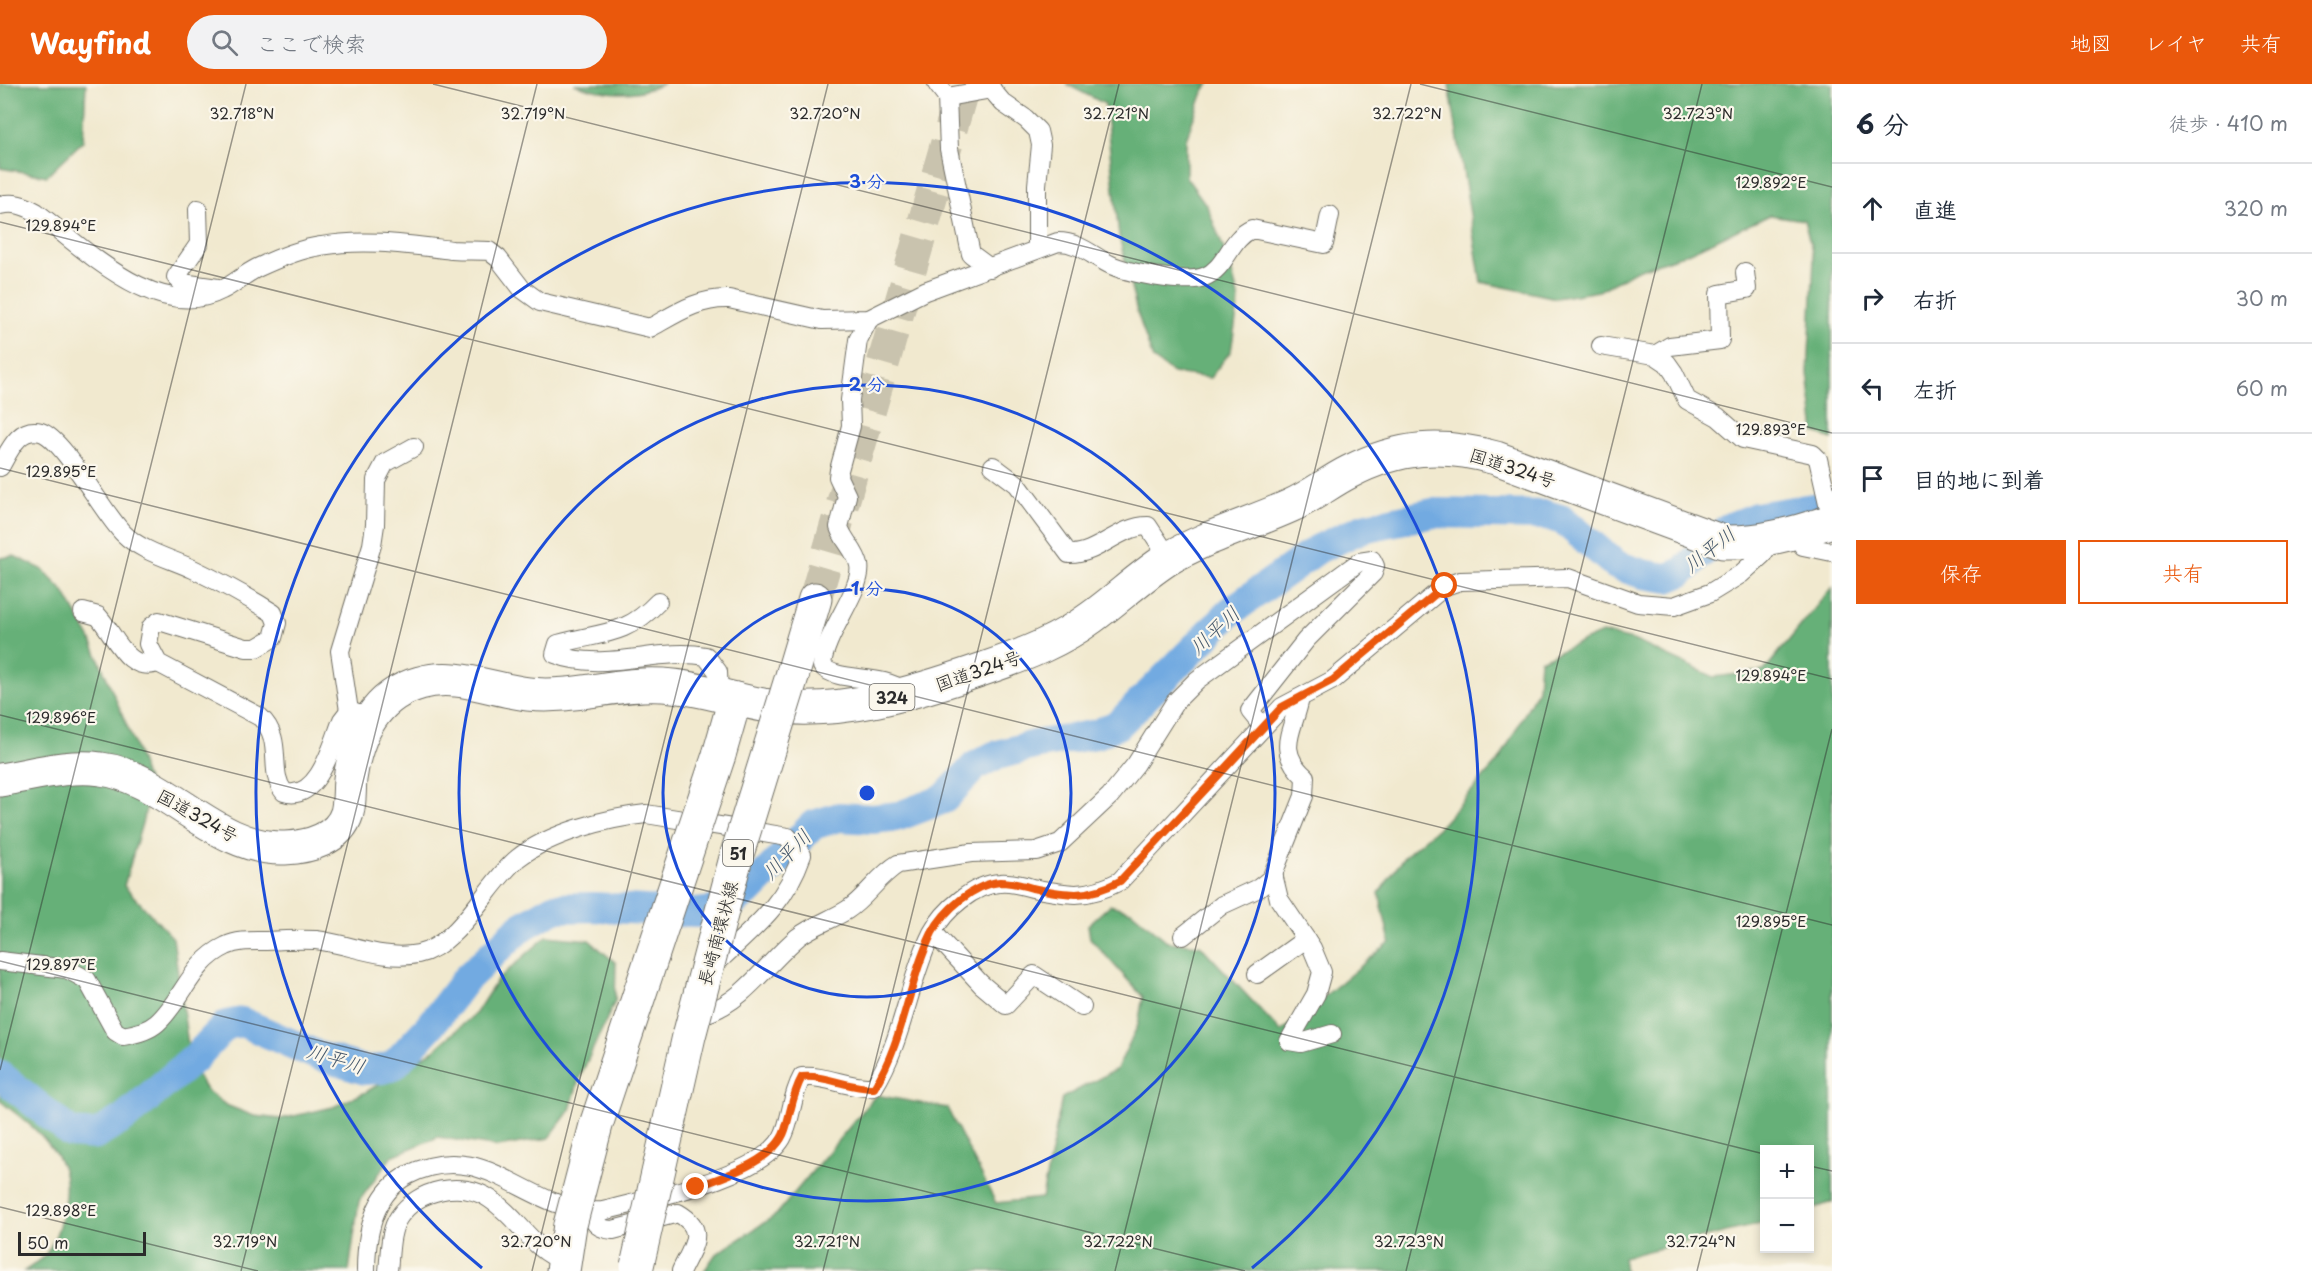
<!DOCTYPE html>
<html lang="ja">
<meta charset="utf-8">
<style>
:root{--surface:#fff;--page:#f2f2f3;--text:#1f2937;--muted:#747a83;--line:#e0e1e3;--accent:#ea580c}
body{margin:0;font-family:"Playpen Sans","Klee One",sans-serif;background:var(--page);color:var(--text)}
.controls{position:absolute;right:18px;bottom:18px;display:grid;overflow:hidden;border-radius:0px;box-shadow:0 3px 9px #0003}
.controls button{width:54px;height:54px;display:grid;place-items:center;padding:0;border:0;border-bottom:2px solid var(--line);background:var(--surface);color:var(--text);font:30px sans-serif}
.scale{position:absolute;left:18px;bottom:15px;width:128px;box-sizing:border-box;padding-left:6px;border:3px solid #2b2b2b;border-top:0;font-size:16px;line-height:21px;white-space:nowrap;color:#2b2b2b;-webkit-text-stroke:4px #fbf7ec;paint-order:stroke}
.stop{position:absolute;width:18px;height:18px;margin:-14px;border:4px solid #ea580c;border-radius:50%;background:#fff}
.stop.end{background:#ea580c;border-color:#fff;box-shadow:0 2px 6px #0008}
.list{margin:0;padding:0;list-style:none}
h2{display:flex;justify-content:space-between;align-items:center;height:78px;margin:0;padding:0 24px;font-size:26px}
h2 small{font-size:20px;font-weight:400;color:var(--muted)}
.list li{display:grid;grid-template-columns:39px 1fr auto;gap:18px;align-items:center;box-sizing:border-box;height:90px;padding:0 24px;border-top:2px solid var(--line)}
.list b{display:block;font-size:22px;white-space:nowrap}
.list em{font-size:20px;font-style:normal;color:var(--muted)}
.actions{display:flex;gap:12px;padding:18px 24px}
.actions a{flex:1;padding:14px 0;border:2px solid var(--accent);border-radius:0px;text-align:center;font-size:21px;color:var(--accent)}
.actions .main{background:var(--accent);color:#fff}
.icon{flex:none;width:33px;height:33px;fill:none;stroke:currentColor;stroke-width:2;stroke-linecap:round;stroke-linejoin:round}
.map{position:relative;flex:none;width:1832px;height:1187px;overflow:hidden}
header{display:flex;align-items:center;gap:36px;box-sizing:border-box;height:84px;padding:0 30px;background:var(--accent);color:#fff}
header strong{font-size:28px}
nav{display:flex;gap:33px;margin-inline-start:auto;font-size:21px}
.search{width:420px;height:54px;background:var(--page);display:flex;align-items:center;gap:15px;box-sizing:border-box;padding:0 21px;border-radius:33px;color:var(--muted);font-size:22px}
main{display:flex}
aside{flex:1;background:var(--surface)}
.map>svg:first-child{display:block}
.forest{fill:#66b078;stroke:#486e52;stroke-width:1.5}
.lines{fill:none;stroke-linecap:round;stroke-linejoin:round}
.river{stroke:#72aae1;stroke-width:30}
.highway-tunnel{stroke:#c9c3ae;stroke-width:33;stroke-dasharray:33 16;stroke-linecap:butt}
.street-casing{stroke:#706e64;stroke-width:20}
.highway-casing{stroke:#706e64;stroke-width:35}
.street{stroke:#fff;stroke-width:18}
.highway{stroke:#fff;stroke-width:33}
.highway-bridge-casing{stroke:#706e64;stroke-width:35;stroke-linecap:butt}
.highway-bridge{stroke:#fff;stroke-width:33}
.route{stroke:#ea580c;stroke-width:8}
.ticks{fill:none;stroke:#2b2b2b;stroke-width:1.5;stroke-opacity:0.45}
.ring{fill:none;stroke:#1d4ed8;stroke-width:3}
.labels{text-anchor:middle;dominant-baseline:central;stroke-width:4.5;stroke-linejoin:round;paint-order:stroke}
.shield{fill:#fbf7ec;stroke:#696865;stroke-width:1.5}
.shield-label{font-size:16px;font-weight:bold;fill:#2b2b2b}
.street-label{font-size:18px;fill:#2b2b2b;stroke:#fbf7ec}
.water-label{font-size:20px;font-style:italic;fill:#44576b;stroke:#fbf7ec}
.ticks-label{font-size:15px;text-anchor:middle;fill:#2b2b2b;stroke:#fbf7ec;stroke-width:4.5;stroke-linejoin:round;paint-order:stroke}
.centre{fill:#1d4ed8;stroke:#fbf7ec;stroke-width:3}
.ring-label{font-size:18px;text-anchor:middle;font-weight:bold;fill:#1d4ed8;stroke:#fbf7ec;stroke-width:4.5;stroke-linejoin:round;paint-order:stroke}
</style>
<header>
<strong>Wayfind</strong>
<div class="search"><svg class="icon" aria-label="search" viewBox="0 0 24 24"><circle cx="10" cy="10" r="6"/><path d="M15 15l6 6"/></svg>ここで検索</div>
<nav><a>地図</a><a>レイヤ</a><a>共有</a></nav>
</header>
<main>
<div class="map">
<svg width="1832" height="1187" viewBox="0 0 1832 1187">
<rect width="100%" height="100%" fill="#fbf7ec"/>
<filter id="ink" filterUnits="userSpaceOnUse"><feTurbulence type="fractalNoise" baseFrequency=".0167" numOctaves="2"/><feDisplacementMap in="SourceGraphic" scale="12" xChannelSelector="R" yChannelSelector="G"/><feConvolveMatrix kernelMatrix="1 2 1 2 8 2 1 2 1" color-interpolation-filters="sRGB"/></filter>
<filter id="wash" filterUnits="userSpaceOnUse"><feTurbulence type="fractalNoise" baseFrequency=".008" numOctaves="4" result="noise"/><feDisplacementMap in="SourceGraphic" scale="24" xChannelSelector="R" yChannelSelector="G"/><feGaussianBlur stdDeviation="1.35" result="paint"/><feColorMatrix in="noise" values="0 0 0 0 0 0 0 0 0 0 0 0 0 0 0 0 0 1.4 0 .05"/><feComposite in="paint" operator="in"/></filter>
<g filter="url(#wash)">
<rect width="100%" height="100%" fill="#f1e9cf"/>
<g class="forest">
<polygon points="0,0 86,0 83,57 47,92 0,84"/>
<path d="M574,0H663C633,13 605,11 574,0Z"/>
<polygon points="1066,0 1209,0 1203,8 1186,55 1186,93 1207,122 1230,181 1239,216 1231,267 1210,294 1173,289 1153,275 1137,228 1119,152 1105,20"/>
<polygon points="1449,0 1832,0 1832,355 1815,349 1808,289 1814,174 1804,136 1770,131 1683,171 1637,186 1599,207 1556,214 1481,198"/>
<path d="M14,472L42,485L64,508L90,554L133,656L151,708L124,802L173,854L191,982L206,1006L226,1021L254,1032L281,1035L333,1023L366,1008L434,966L476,929L497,896L547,852L589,856L616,879L615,917L579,995L570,1026L549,1054L498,1063L438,1053L392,1072L359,1117L349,1187H24C30,1183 38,1179 43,1173C60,1155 72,1103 61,1080C49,1053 23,1035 0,1017V474Z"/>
<polygon points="1832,503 1832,1118 1810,1126 1810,1066 1764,1066 1764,1139 1623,1173 1625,1187 704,1187 715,1171 776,1131 876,1011 947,1024 996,1119 1042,1114 1062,1014 1117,985 1138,941 1143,913 1090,854 1088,841 1110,821 1131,827 1168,858 1200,861 1281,948 1390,858 1379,809 1404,773 1442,740 1500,675 1538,605 1540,576 1602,549 1633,556 1714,593 1764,587"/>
</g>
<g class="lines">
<polyline class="river" points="0,991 71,1049 96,1051 124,1034 195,974 226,941 242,938 319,972 365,986 383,985 394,981 430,942 466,895 520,844 554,824 593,823 697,829 722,826 751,805 813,741 839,733 873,735 899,732 944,715 975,682 994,672 1034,661 1097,650 1119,640 1231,527 1318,465 1363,444 1433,429 1546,431 1563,436 1616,481 1643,490 1668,494 1682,488 1728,444 1756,433 1832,421"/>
</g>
</g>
<g filter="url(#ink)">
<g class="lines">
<polyline class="highway-tunnel" points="815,515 964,0"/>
<defs>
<g id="street">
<polyline points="937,0 947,13 949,65 971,170 990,184"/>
<polyline points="987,0 1003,19 1026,35 1038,47 1041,61 1037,101 1037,165"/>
<polyline points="947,13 992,5"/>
<path d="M0,121C14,118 24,121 36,128C84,164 158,240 222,206C234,200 245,190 257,184C276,175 300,165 321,162C364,154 410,161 452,166C465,167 477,166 489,167L498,174L522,205L540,218L650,244C677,229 698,214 729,215L822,236L869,235L925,207L1058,158C1079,158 1091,171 1109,180C1127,189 1185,200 1204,193C1227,184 1229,155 1252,145L1324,160L1330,131"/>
<polyline points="198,125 199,160 176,193 182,199 218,204"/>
<path d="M869,235L858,256L850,316L851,342L839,386L838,393L847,412L839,443C843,456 856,467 859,481C864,504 823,552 822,582C839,600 880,588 906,608"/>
<polyline points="1601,262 1655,271 1667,279 1674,289 1687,316 1718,333 1743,355 1813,370 1818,375 1832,437"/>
<polyline points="1655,271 1670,262 1720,256 1719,210 1747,205 1745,188"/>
<path d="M993,382L1017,400L1069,470C1098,471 1118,442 1148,442L1169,474"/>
<path d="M0,383C9,368 18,342 41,348C65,356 103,430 124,450C141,467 171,475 193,485C220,498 248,513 273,529L277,539L273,554L256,564H246L159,537L151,543L148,560L158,579L260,633C285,656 267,687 284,708C318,719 333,659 342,636L349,627L370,634"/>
<polyline points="1797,448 1803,462 1832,468"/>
<path d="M658,518C625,553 600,548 558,560L555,570C603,589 658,563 706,572L718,588L719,611"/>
<path d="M83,528L98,532C116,552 127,589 158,579"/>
<path d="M1300,614C1294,647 1274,665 1305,693L1304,712L1273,790L1279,815L1312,864L1322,888L1316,910L1289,957L1301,959L1332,950"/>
<polyline points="349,627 340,567 372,461 375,441 376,396 385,379 414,363"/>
<polyline points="933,848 981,900 1006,921 1034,891 1082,923"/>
<polyline points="1183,852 1222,821 1259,804 1274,792"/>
<path d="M0,877L67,885L87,896L115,947L123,952C135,950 148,947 157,939C183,916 191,878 226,862C238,856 252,857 266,857C282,856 299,855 316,856C350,860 383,877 418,870C460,861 487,799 518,774C550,749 607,734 646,730L788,753L802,771C783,825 750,846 711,884"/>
<polyline points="1257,890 1306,855"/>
<path d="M693,917L707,929C745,916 768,878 798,853C812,842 831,836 847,826C866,814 878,792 898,780L971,769L1036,767L1060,759L1110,712L1136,680L1175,618L1197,596L1359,478L1372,476L1375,482L1373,489L1306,556L1250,627L1263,643"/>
<path d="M589,1128C595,1141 599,1145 613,1146L678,1129C708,1146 692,1163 681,1187"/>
<path d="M366,1187C366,1151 373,1109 408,1091C487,1051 530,1132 603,1127C646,1115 759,1094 782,1054C792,1036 790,1015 802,993C827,991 849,1005 874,1003C903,957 908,898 932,849C944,826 974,800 1000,799C1011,798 1022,801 1032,804C1069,811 1086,815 1120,797L1282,623L1333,596L1445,502L1460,497L1568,494L1638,519L1674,522L1710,509L1741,490L1762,471L1773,455"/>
<path d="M388,1187C390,1171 389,1147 399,1133C418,1105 462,1096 490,1115C519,1134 531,1165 564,1177"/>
</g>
<g id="highway">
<polyline points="793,589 815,515"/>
<polyline points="719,671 735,615"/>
<path d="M0,696C32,691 68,680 101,685C166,693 216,767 285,764C309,763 339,755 347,729C350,718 349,706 350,695C356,652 375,611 420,599C456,588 492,606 528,610C573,615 619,598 663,601C697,603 730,615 763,621C840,633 914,609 986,584C1024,571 1060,557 1092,533C1117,515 1140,493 1166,476C1204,453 1250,440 1290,422C1311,413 1329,398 1349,388C1399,362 1442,359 1496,374L1723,458C1762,459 1795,449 1832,437"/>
<polyline points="563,1187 570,1141"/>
</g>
</defs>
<use href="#street" class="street-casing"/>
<use href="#highway" class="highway-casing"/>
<use href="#street" class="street"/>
<use href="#highway" class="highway"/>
<defs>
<g id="highway-bridge">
<polyline points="570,1141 596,1041 719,671"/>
<polyline points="637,1182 689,952 737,770 793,589"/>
</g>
</defs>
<use href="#highway-bridge" class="highway-bridge-casing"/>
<use href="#highway-bridge" class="highway-bridge"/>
</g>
</g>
<g class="lines" filter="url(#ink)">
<path class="route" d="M696,1103C723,1093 775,1077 785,1046C791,1028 792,1011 802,993C827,991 850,1005 874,1004C904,957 908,898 932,849C944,826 974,800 1000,798C1010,798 1022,801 1032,804C1069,811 1086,815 1120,797L1282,623L1333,596L1445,502"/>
</g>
<path class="ticks" d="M433,0L1832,349M1420,0L1832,103M0,138L1832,595M0,384L1832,841M0,631L1764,1070M0,877L1245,1187M0,986L246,0M1810,1082L1832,1087M0,1123L258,1187M241,1187L537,0M532,1187L828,0M823,1187L1119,0M1115,1187L1411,0M1406,1187L1702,0M1697,1187L1832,645"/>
<g class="ring">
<circle cx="867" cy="709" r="204"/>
<circle cx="867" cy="709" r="408"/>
<path d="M482 1184A611 611 0 1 1 1252 1184"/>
</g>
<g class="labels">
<g class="shield">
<rect x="869.5" y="600" width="45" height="26" rx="4.5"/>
<rect x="723" y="756" width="30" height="26" rx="4.5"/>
</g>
<g class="shield-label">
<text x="892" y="613">324</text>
<text x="738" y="769">51</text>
</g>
<g class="street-label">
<text transform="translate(1513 383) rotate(18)">国道324号</text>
<text transform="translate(978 586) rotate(-19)">国道324号</text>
<text transform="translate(198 731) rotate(29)">国道324号</text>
<text transform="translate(717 849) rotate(-75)">長崎南環状線</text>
</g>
<g class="water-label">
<text transform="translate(1709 465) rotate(-39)">川平川</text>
<text transform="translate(1214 546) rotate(-43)">川平川</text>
<text transform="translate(786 770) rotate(-46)">川平川</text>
<text transform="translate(336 974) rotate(17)">川平川</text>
</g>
</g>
<g class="ticks-label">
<text x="242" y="35">32.718°N</text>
<text x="533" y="35">32.719°N</text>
<text x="825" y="35">32.720°N</text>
<text x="1116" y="35">32.721°N</text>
<text x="1407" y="35">32.722°N</text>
<text x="1698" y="35">32.723°N</text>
<text x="1771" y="104">129.892°E</text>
<text x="61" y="147">129.894°E</text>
<text x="1771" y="351">129.893°E</text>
<text x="61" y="393">129.895°E</text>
<text x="1771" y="597">129.894°E</text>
<text x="61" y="639">129.896°E</text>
<text x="1771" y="843">129.895°E</text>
<text x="61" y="886">129.897°E</text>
<text x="61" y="1132">129.898°E</text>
<text x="245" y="1163">32.719°N</text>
<text x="536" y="1163">32.720°N</text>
<text x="827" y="1163">32.721°N</text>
<text x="1118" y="1163">32.722°N</text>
<text x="1409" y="1163">32.723°N</text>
<text x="1701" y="1163">32.724°N</text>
</g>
<circle cx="867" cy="709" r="9" class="centre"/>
<g class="ring-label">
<text x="867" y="104">3 分</text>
<text x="867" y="307">2 分</text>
<text x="867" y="511">1 分</text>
</g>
</svg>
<div class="controls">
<button>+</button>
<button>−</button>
</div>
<div class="scale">50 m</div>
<div class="stop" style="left:1445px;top:502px"></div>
<div class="stop end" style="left:696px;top:1103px"></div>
</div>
<aside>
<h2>6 分<small>徒歩 · 410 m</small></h2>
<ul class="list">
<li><svg class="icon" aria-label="ahead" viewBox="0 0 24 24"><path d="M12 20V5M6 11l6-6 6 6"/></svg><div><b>直進</b></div><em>320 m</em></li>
<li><svg class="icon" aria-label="right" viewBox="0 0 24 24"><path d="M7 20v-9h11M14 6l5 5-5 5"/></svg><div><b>右折</b></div><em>30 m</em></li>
<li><svg class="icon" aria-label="left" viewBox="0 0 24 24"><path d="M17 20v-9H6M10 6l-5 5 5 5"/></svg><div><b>左折</b></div><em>60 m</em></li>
<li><svg class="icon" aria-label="arrive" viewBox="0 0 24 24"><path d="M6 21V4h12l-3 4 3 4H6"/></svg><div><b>目的地に到着</b></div></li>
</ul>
<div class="actions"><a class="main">保存</a><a>共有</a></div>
</aside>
</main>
